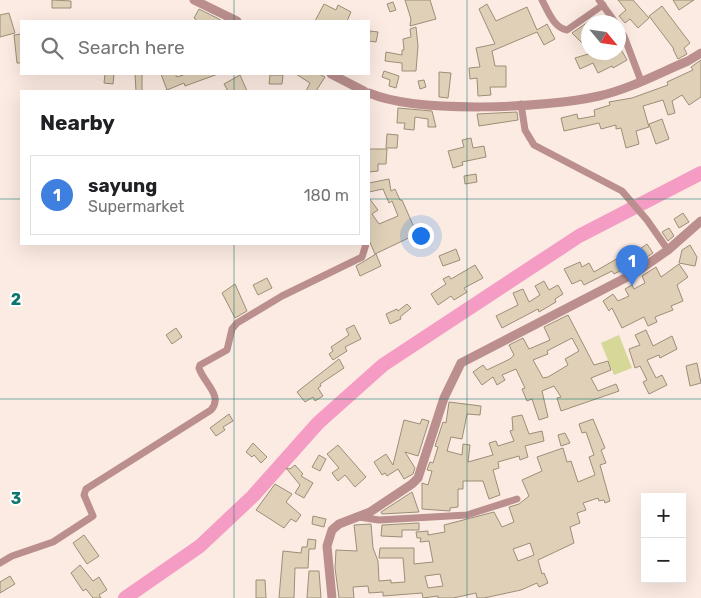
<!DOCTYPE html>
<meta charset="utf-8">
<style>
:root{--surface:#fff;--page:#f2f2f2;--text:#202124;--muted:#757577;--line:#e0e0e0;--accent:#2563eb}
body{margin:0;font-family:Rubik,sans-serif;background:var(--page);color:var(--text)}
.controls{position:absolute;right:15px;bottom:15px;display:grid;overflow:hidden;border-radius:0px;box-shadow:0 5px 20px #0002}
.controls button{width:45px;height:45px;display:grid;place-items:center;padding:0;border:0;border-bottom:1px solid var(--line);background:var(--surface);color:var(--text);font:25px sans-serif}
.compass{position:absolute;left:581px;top:15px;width:45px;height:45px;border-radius:50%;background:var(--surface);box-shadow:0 5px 20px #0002;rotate:119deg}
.you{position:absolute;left:420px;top:235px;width:18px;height:18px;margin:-12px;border:4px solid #fff;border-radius:50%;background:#1a73e8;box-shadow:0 0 0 8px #1a73e833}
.badge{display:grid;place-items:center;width:32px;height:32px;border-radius:50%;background:var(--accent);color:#fff;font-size:16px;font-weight:700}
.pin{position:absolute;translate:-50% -41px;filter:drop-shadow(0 1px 2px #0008)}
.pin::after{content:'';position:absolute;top:26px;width:18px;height:15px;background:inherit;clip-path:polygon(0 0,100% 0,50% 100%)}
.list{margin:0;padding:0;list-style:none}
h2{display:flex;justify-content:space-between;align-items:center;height:65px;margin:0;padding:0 20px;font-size:21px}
h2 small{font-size:16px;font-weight:400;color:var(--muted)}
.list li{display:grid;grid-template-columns:32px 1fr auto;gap:15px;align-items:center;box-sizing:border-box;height:80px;margin:0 10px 10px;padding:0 10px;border:1px solid var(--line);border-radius:0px}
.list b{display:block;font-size:19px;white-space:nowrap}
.list p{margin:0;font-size:16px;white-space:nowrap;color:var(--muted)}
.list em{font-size:16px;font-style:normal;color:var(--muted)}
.icon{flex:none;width:28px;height:28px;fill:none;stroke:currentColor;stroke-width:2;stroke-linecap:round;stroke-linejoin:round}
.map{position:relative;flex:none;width:701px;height:598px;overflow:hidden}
.search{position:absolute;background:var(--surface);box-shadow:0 5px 20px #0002;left:20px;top:20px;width:350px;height:55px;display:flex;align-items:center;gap:12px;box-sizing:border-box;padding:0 18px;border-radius:0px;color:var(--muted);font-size:19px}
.panel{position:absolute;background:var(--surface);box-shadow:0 5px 20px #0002;left:20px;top:90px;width:350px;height:155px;border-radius:0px}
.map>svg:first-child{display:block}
.green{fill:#d5d896}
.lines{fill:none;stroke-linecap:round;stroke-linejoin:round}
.river{stroke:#f59cc4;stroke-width:14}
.building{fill:#dfd0b7;stroke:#9c8e77;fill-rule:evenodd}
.minor{stroke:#ba8f8d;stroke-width:7}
.tertiary{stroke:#ba8f8d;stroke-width:9}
.grid{fill:none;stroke:#0f766e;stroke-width:1;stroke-opacity:0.55}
.grid-label{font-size:16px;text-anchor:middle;font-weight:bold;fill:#0f766e;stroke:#fff;stroke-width:4;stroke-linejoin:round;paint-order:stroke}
</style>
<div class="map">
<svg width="701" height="598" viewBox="0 0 701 598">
<rect width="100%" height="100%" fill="#fcebe2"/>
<polygon class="green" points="619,335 632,368 614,375 601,343"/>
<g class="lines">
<polyline class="river" points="125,598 200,546 253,496 318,423 383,365 579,236 701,173"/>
</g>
<g class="building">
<polygon points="52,0 71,1 71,8 52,8"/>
<polygon points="405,0 430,0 436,19 410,26 411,19"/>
<polygon points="618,0 633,0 649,18 638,28 630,19 625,23 619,16 626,10"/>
<polygon points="673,0 694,0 679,10"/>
<polygon points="393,2 396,10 390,12 387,4"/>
<polygon points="324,4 336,10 338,5 351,12 347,21 315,21"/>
<polygon points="487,4 496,21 527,7 537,30 547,24 555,39 544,45 537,32 492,51 495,66 506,66 506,87 490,87 491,95 478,96 477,78 470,79 469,68 480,67 476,48 495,44 479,9"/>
<polygon points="662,6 690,43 684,48 687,54 678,59 673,49 674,49 649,16"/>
<polygon points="199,9 217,18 222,21 198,21 194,18"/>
<polygon points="9,13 15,33 0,37 0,15"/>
<polygon points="588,22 588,37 582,43 572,33"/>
<polygon points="416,27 418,46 416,71 402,71 402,63 385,61 386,52 402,55 402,50 404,50 403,39 411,37 410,29"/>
<polygon points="370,31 378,32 376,42 369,41"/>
<polygon points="21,34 21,63 17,63 14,35"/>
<polygon points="618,44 627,60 613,68 612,66 598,73 593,63 580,69 575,58 595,52 618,52"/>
<polygon points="701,60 701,97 689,105 682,95 672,101 675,113 668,115 663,100 643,106 649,127 636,131 639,144 626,148 621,128 616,129 616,125 601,129 599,123 564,131 561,118 577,114 578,119 595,116 594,110 610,105 609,102 632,98 668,85 667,82 693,70 691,67"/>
<polygon points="384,71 399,76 396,88 389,86 390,80 382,77"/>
<polygon points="439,72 451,73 448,98 439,97"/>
<polygon points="105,74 114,74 113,84 104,83"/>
<polygon points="135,74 142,74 142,91 136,91"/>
<polygon points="161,74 175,74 177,77 186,74 218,74 185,86 184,83 167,90"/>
<polygon points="296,74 319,74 325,77 316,91 306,91 310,83"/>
<polygon points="240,75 247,91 228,91 224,84"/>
<polygon points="270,75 283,75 282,84 269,84"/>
<polygon points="424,80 426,87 420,89 418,81"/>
<polygon points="398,108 432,111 436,127 428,127 428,119 415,117 414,130 404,129 405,123 397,123"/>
<polygon points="517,112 518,120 479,126 477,114"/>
<polygon points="662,119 669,139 656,144 649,124"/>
<polygon points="387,134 398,135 397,148 386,148"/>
<polygon points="471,138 473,148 484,146 486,157 462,162 463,165 453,168 448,151 464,147 462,140"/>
<polygon points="369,149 387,149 386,164 378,164 378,171 369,172"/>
<polygon points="476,174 477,182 465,184 464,176"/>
<polygon points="389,179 391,191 395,189 400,200 402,200 417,234 375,254 369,240 369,198 378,210 372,214 379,224 398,216 392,201 389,203 383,189 369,192 369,183"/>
<polygon points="683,213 689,222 679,228 674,219"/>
<polygon points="669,228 674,236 668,241 662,232"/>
<polygon points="647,244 653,253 641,261 637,251"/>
<polygon points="690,245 697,257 695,266 679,263 682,250"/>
<polygon points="456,249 460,260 443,266 439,256"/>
<polygon points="376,254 381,266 360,276 356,266"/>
<polygon points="620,257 626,268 614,274 612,271 584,285 581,280 572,284 564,269 580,262 582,267 589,263 594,272"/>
<polygon points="679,264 688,277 677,285 683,301 671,306 673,310 655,317 657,322 648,326 644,317 622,328 612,308 609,311 603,301 613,294 618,301 629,296 625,289 632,285 634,289 645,283 642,276 656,267 661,277"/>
<polygon points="475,265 483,278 464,288 467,292 454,300 451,296 438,305 431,294 446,284 443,279 449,276 451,279"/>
<polygon points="267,278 272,288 258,295 253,285"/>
<polygon points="544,281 549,290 558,285 563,294 555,299 556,302 539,312 538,309 502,328 496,316 518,305 513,293 523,289 529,302 540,295 535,286"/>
<polygon points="235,284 247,311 235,318 222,293"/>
<polygon points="407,304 411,308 400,317 401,319 390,324 386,314 397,309 398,311"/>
<path d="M568,315L594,365L608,361L611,370L591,378L598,391L616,384L619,391L561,411L557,398L561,397L554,386L542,391L548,417L539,420L532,399L527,401L522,389L525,388L516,369L502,375L505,380L497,385L493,377L482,385L473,372L483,365L487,370L510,359L514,355L509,345L523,338L529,349L550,340L544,327ZM572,338L579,351L565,359L568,365L548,377L543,378L533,360L548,354L547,351Z"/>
<polygon points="354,325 361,339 345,347 347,351 333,360 329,354 333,351 331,347 349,335 346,329"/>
<polygon points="176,328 182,337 172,344 166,335"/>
<polygon points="646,330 653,346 672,336 677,349 660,358 659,355 647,360 656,378 662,375 667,385 649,394 643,382 647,380 640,366 635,368 629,349 640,345 635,335"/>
<polygon points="339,359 344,368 320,384 321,386 318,388 323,396 315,401 313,397 305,402 297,392"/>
<polygon points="697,363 701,383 690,386 686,366"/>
<polygon points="449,402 481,406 480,415 467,414 462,439 451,437 447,451 462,455 463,444 470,445 468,462 493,455 489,443 496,441 498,446 514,441 510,431 513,430 512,417 522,415 529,434 542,431 544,441 525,446 528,457 520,460 519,456 498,462 499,468 493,470 500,495 489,499 483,481 463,481 463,489 458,489 458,507 450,508 450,511 422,509 422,483 428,485 432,471 427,470 428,467 430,462 433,463 438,447 435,446 443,422 446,423"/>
<polygon points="229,414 233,421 223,427 225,430 216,436 210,428"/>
<polygon points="422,419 429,421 418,456 405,452 415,468 413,474 404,479 398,469 387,476 385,473 382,475 374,462 386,454 393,465 404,420 420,424"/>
<path d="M593,419L605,448L601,450L606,463L600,465L610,501L605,503L604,500L599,501L598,498L583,503L586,510L577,513L580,523L570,527L574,543L538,560L542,574L544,573L548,583L539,587L537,583L521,590L484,598H477L476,593L453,598H438V596L423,598L422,593L383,596V592L369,593L368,586L353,587L354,598H339L335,568L336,550L357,551L354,525L371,524L373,548L378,561L379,581L391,580V583L405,582L403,558H379L380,548H414V564L433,562L429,541L420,542L421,538H417L416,532L428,531V535L445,532L444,525L494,512L502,527L514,522L509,507L519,504L529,496L522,480L542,471L537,457L563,448L567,462L571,461L578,482L595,475L589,457L594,455L586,432L582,433L579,424ZM530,543L534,555L518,561L513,549ZM440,574L443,586L428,588L425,576Z"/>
<polygon points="565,433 570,443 561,446 558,435"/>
<polygon points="253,443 267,457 261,463 254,455 252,457 246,452"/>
<polygon points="338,445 366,477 355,487 345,475 338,481 332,473 339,468 327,454"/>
<polygon points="319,455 326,459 320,471 312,467"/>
<polygon points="295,465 303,474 301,476 313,483 304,498 295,493 300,485 286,468 290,469"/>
<polygon points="275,484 292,494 286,502 301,515 296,522 291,519 284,528 256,510"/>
<polygon points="412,492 419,512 382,514 381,512"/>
<polygon points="313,516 326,519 324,527 312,524"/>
<polygon points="419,523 419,530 402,530 402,537 381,536 382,525"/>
<polygon points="84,535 99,556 87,564 73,543"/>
<polygon points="308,539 316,540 315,549 309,549 308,568 295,568 294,598 279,598 283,551 301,553 302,547 307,547"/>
<polygon points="80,565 93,581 99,577 107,590 99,595 101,598 93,598 86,589 83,591 71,573"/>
<polygon points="309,571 319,571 321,598 307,598"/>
<polygon points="10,576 15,584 0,593 0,582"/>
<polygon points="256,580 265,580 266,598 256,598"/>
</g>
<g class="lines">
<g class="minor">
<path d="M542,0C548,11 554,28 567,30L603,5"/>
<polyline points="599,0 615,22"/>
<polyline points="618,28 624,36 641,81"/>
<polyline points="521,104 525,130 534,145 622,191 647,220 668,250"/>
<polyline points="359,517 379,520 467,515 517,499"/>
<path d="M0,563L12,556L53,542L93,516L84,495L86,489L211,410C224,396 203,382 199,368L200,365L227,350L232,329L237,323L282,296L362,257L366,244"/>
</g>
<g class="tertiary">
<polyline points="194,0 237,21"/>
<polyline points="331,74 364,91"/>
<path d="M369,93C419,114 546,108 599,96C630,89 659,73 688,61L701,53"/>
<polyline points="332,598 327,546 332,530 339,524 370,512 412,484 418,478 444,398 461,363 635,273 668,250 701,221"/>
</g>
</g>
<path class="grid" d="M234,0V21M467,0V598M234,74V91M0,199H21M369,199H701M234,244V598M0,399H701"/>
<g class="grid-label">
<text x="16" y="305">2</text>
<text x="16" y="504">3</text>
</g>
</svg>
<div class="controls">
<button>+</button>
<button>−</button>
</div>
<svg class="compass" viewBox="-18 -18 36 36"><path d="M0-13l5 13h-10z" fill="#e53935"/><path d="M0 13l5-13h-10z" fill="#757577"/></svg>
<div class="you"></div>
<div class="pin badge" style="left:632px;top:286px;background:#3f7fe0">1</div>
<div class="search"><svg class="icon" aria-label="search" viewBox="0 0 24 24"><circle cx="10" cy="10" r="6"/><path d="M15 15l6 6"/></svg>Search here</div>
<section class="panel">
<h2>Nearby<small></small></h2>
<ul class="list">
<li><span class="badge" style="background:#3f7fe0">1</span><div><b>sayung</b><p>Supermarket</p></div><em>180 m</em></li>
</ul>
</section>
</div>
